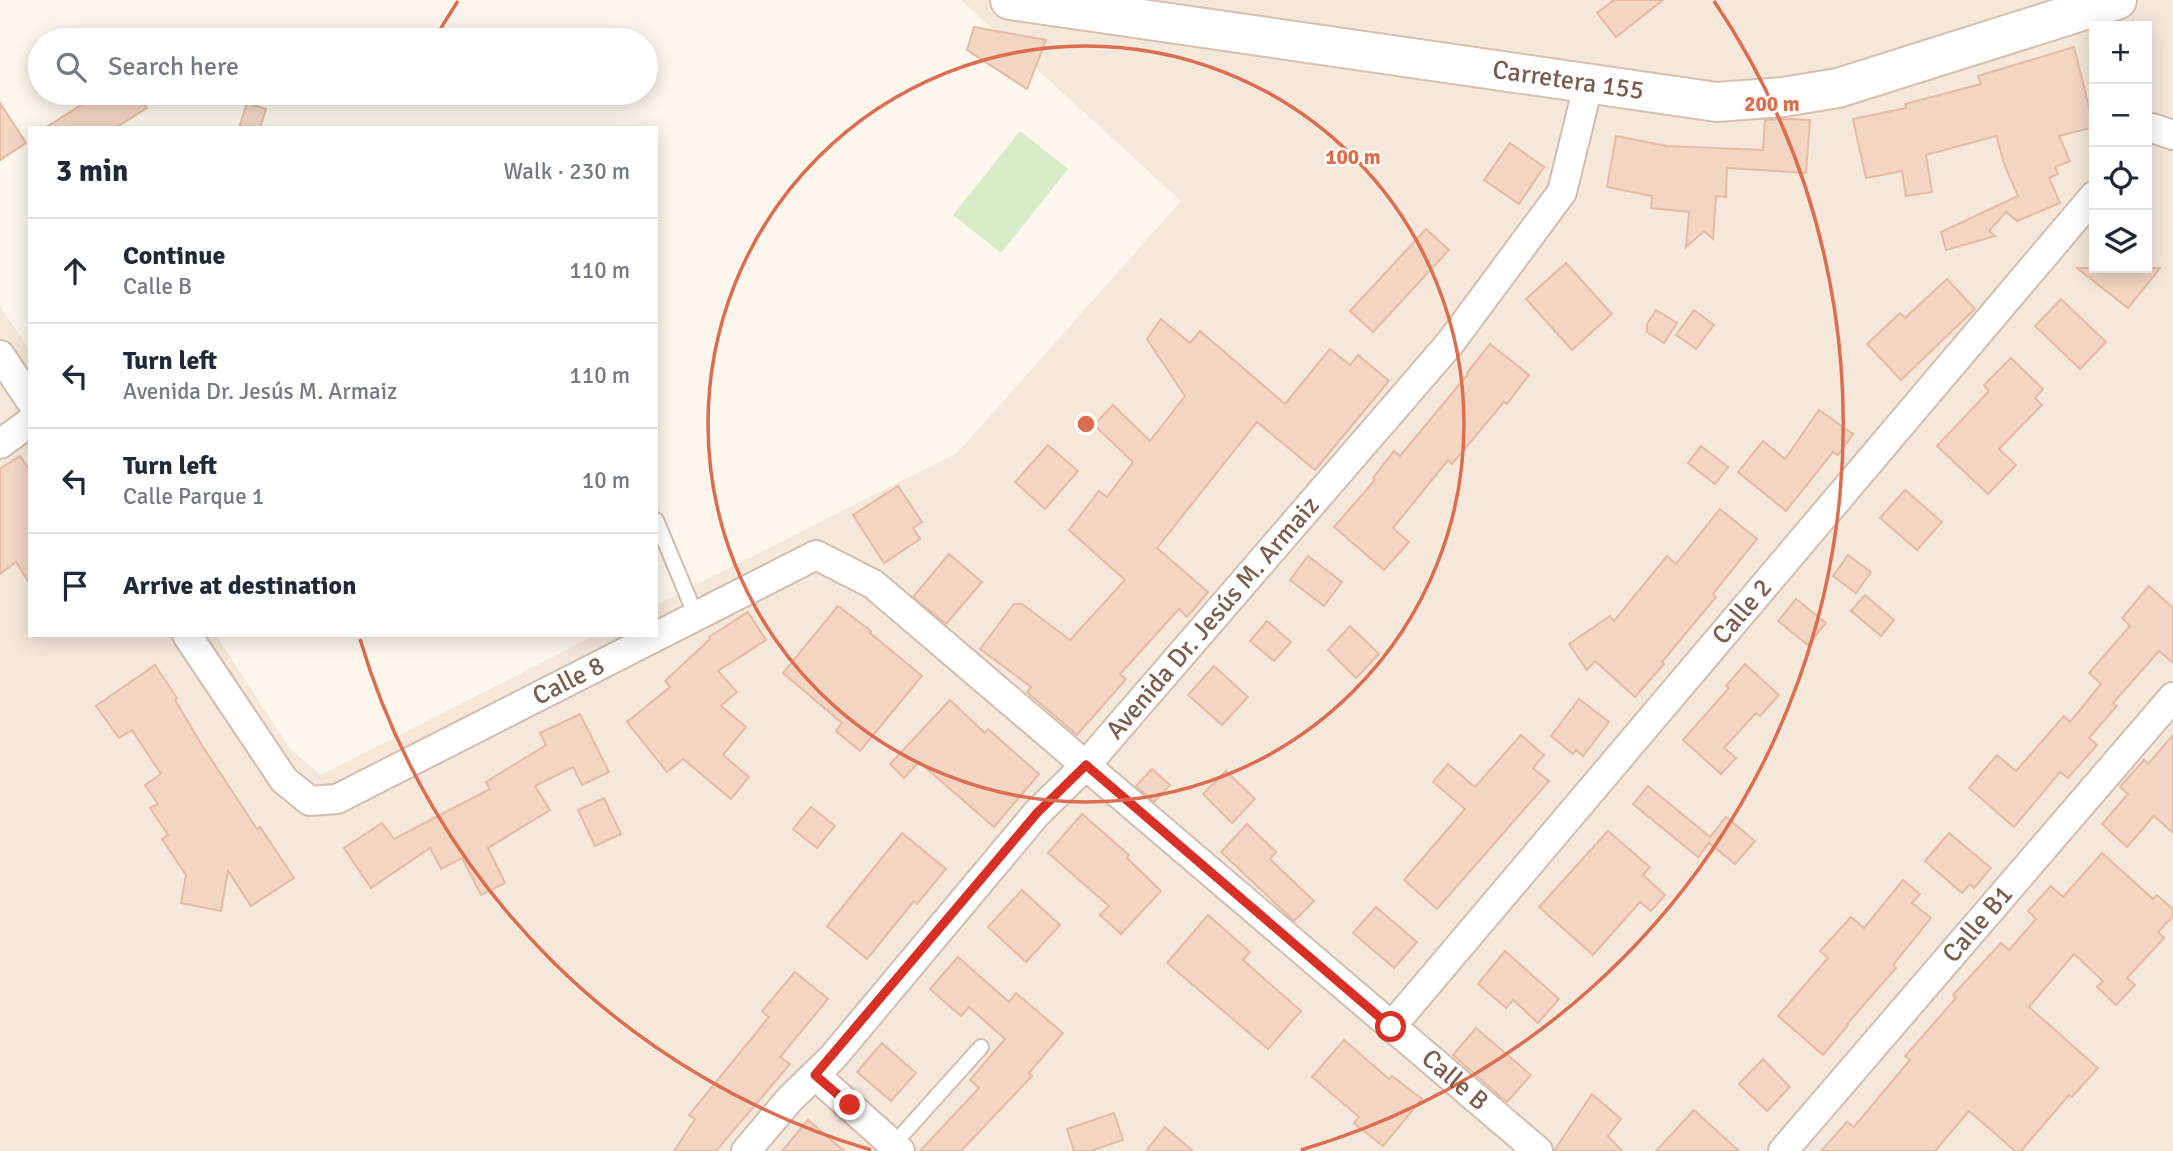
<!DOCTYPE html>
<meta charset="utf-8">
<style>
:root{--surface:#fff;--page:#f2f2f3;--text:#1f2937;--muted:#747a83;--line:#e0e1e3}
body{margin:0;font-family:Signika,sans-serif;background:var(--page);color:var(--text)}
.controls{position:absolute;right:21px;top:21px;display:grid;overflow:hidden;border-radius:0px;box-shadow:0 4px 18px #0003}
.controls button{width:63px;height:63px;display:grid;place-items:center;padding:0;border:0;border-bottom:2px solid var(--line);background:var(--surface);color:var(--text);font:35px sans-serif}
.stop{position:absolute;width:21px;height:21px;margin:-16px;border:5px solid #d93025;border-radius:50%;background:#fff}
.stop.end{background:#d93025;border-color:#fff;box-shadow:0 2px 7px #0008}
.list{margin:0;padding:0;list-style:none}
h2{display:flex;justify-content:space-between;align-items:center;height:91px;margin:0;padding:0 28px;font-size:30px}
h2 small{font-size:23px;font-weight:400;color:var(--muted)}
.list li{display:grid;grid-template-columns:46px 1fr auto;gap:21px;align-items:center;box-sizing:border-box;height:105px;padding:0 28px;border-top:2px solid var(--line)}
.list b{display:block;font-size:26px;white-space:nowrap}
.list p{margin:0;font-size:23px;white-space:nowrap;color:var(--muted)}
.list em{font-size:23px;font-style:normal;color:var(--muted)}
.icon{flex:none;width:38px;height:38px;fill:none;stroke:currentColor;stroke-width:2;stroke-linecap:round;stroke-linejoin:round}
.map{position:relative;flex:none;width:2173px;height:1151px;overflow:hidden}
.search{position:absolute;background:var(--surface);box-shadow:0 4px 18px #0003;left:28px;top:28px;width:630px;height:77px;display:flex;align-items:center;gap:18px;box-sizing:border-box;padding:0 24px;border-radius:38px;color:var(--muted);font-size:26px}
.panel{position:absolute;background:var(--surface);box-shadow:0 4px 18px #0003;left:28px;top:126px;width:630px;height:511px;border-radius:0px}
.map>svg:first-child{display:block}
.residential{fill:#f5e8da;fill-rule:evenodd}
.green{fill:#d8ecc9}
.building{fill:#f3d5c3;stroke:#e6bba3;stroke-width:2}
.lines{fill:none;stroke-linecap:round;stroke-linejoin:round}
.lane-casing{stroke:#d1beb0;stroke-width:18}
.street-casing{stroke:#d1beb0;stroke-width:32}
.secondary-casing{stroke:#d6c0b0;stroke-width:42}
.lane{stroke:#fff;stroke-width:14}
.street{stroke:#fff;stroke-width:28}
.secondary{stroke:#fff;stroke-width:38}
.route{stroke:#d93025;stroke-width:9}
.ring{fill:none;stroke:#dc6d51;stroke-width:3.5}
.labels{text-anchor:middle;dominant-baseline:central;stroke-width:5;stroke-linejoin:round;paint-order:stroke}
.street-label{font-size:26px;fill:#7a5c4d;stroke:#fffaf3}
.centre{fill:#dc6d51;stroke:#fffaf3;stroke-width:3.5}
.ring-label{font-size:21px;text-anchor:middle;font-weight:bold;fill:#dc6d51;stroke:#fffaf3;stroke-width:5;stroke-linejoin:round;paint-order:stroke}
</style>
<div class="map">
<svg width="2173" height="1151" viewBox="0 0 2173 1151">
<rect width="100%" height="100%" fill="#fdf6ec"/>
<path class="residential" d="M961,0H2173V1151H0V306L30,351V635H216L291,750L321,775L596,635H656V605L957,453L1181,201ZM2094,26H2147V268H2094Z"/>
<polygon class="green" points="1020,131 1068,169 1001,253 953,215"/>
<g class="building">
<polygon points="1614,0 1663,0 1616,37 1597,13"/>
<polygon points="974,27 1046,40 1027,89 967,50"/>
<polygon points="2074,47 2094,127 2059,136 2070,161 2055,167 2058,174 2049,178 2060,203 2017,221 2006,212 1989,231 1995,236 1946,250 1941,232 2018,196 2005,166 1996,136 1926,155 1932,192 1906,196 1902,171 1866,178 1853,119 1906,108 1905,104 1981,84 1978,76"/>
<polygon points="100,93 137,93 147,108 115,128 45,128"/>
<polygon points="0,103 26,143 0,160"/>
<polygon points="247,103 266,109 260,128 239,128"/>
<polygon points="1786,119 1810,120 1806,173 1727,168 1726,197 1716,196 1713,239 1704,231 1686,247 1689,212 1651,208 1652,196 1607,187 1616,136 1667,146 1763,150 1765,120"/>
<polygon points="1510,143 1544,167 1519,204 1484,180"/>
<polygon points="1426,229 1449,250 1373,332 1350,311"/>
<polygon points="1566,263 1612,314 1572,350 1526,299"/>
<polygon points="2077,268 2160,268 2128,308"/>
<polygon points="1947,279 1975,309 1901,380 1867,344 1900,313 1905,318"/>
<polygon points="2061,299 2106,342 2080,369 2035,326"/>
<polygon points="1656,310 1677,323 1664,343 1647,332 1647,324"/>
<polygon points="1694,310 1714,325 1696,349 1676,335"/>
<polygon points="1161,319 1190,343 1200,331 1285,404 1330,349 1350,365 1358,355 1389,381 1315,470 1257,422 1157,548 1208,592 1187,617 1179,609 1120,674 1126,679 1077,735 1027,692 1031,687 980,649 1014,604 1022,604 1070,640 1125,580 1069,530 1099,491 1107,497 1133,462 1094,425 1113,405 1150,441 1185,396 1147,339"/>
<polygon points="1490,344 1529,375 1507,404 1504,402 1452,464 1448,460 1393,528 1409,542 1384,570 1334,527 1375,480 1373,478 1394,451 1400,456 1468,374 1467,373"/>
<polygon points="2011,358 2043,389 2035,398 2042,405 1999,449 2016,465 1988,494 1937,446 1989,391 1984,385"/>
<polygon points="1819,410 1853,434 1838,455 1833,452 1786,511 1738,472 1763,441 1785,459"/>
<polygon points="1048,445 1078,471 1045,509 1015,482"/>
<polygon points="1701,446 1728,467 1715,484 1688,463"/>
<polygon points="20,456 30,471 30,584 16,562 0,574 0,469"/>
<polygon points="898,486 922,522 913,528 920,539 884,563 853,515"/>
<polygon points="1905,490 1942,522 1917,550 1880,518"/>
<polygon points="1720,509 1757,539 1713,594 1716,597 1662,662 1664,664 1635,697 1595,661 1587,670 1569,644 1610,616 1614,621 1667,556 1676,564"/>
<polygon points="949,554 982,582 946,624 913,597"/>
<polygon points="1848,555 1871,572 1856,593 1833,576"/>
<polygon points="1308,556 1342,582 1324,606 1290,580"/>
<polygon points="2149,586 2173,608 2173,663 2159,651 2113,703 2117,706 2089,738 2097,745 2068,778 2060,772 2014,827 1969,788 1997,755 2016,771 2064,716 2070,722 2101,684 2089,673 2130,626 2122,618"/>
<polygon points="1865,595 1894,620 1881,636 1851,611"/>
<polygon points="1796,599 1826,623 1808,645 1778,621"/>
<polygon points="838,606 871,631 870,633 922,676 860,751 836,731 842,723 783,673"/>
<polygon points="748,612 766,640 718,671 737,692 721,706 746,727 723,755 749,777 731,799 683,759 667,772 627,722 670,687 665,681 710,639 709,637"/>
<polygon points="1267,621 1291,642 1274,661 1250,641"/>
<polygon points="1350,626 1379,654 1356,678 1328,650"/>
<polygon points="1745,664 1779,695 1760,716 1756,713 1724,748 1736,758 1721,774 1683,740 1729,688 1726,686"/>
<polygon points="155,665 177,698 175,700 203,747 257,829 260,827 294,878 251,906 228,871 221,911 181,903 186,875 162,839 168,835 150,808 158,804 145,785 161,774 132,730 119,738 96,706"/>
<polygon points="1214,666 1248,697 1222,725 1188,695"/>
<polygon points="1579,699 1609,722 1583,756 1576,750 1573,754 1551,736"/>
<polygon points="950,700 985,733 988,729 1039,774 994,827 919,762 904,778 890,764"/>
<polygon points="580,714 609,772 582,785 573,767 535,786 550,810 488,848 505,883 481,895 462,858 441,869 430,848 371,888 344,848 382,823 394,839 490,789 486,782 546,745 540,733"/>
<polygon points="1521,735 1544,755 1533,768 1549,781 1437,909 1404,880 1465,809 1433,782 1448,764 1475,787"/>
<polygon points="2173,735 2173,833 2154,816 2127,847 2102,824 2128,794 2120,787 2144,760 2148,764"/>
<polygon points="1152,769 1170,785 1154,802 1136,786"/>
<polygon points="1226,771 1255,799 1232,823 1203,794"/>
<polygon points="1648,786 1710,837 1726,817 1755,841 1735,864 1709,843 1698,857 1633,804"/>
<polygon points="604,798 621,834 595,846 578,810"/>
<polygon points="811,807 835,826 817,848 793,829"/>
<polygon points="1082,814 1129,855 1127,858 1161,891 1121,934 1100,915 1109,906 1048,853"/>
<polygon points="1247,824 1276,852 1270,859 1314,901 1294,921 1221,852"/>
<polygon points="1608,831 1650,867 1643,875 1665,895 1651,911 1640,902 1593,955 1539,907"/>
<polygon points="902,833 946,869 917,904 914,901 867,959 827,926"/>
<polygon points="1949,833 1991,868 1974,888 1970,884 1962,893 1925,861"/>
<polygon points="2102,853 2153,899 2157,895 2173,909 2173,916 2158,932 2164,938 2127,978 2135,985 2116,1005 2097,987 2103,981 2074,954 2029,1007 2098,1068 2072,1097 2069,1095 2021,1151 2015,1151 1969,1111 1935,1151 1821,1151 1847,1122 1854,1127 1910,1060 1905,1056 1956,998 1953,995 2001,943 2009,950 2036,919 2028,911 2051,886 2063,897"/>
<polygon points="1903,880 1920,894 1912,903 1931,918 1893,965 1896,968 1847,1024 1848,1025 1823,1055 1778,1016 1828,958 1820,951 1851,917 1864,928"/>
<polygon points="1022,890 1060,925 1026,962 988,927"/>
<polygon points="1376,907 1417,942 1394,968 1353,933"/>
<polygon points="1208,915 1250,952 1243,960 1301,1011 1268,1049 1167,963"/>
<polygon points="1505,951 1559,999 1538,1023 1513,1000 1506,1008 1478,984"/>
<polygon points="958,957 1009,1002 1016,993 1063,1033 1029,1073 1032,1076 961,1151 920,1151 979,1088 970,1080 1005,1039 969,1007 961,1016 930,989"/>
<polygon points="795,972 828,999 780,1057 790,1064 716,1151 674,1151 695,1119 689,1115 769,1017 762,1011"/>
<polygon points="1476,1028 1531,1075 1507,1102 1453,1055"/>
<polygon points="1344,1040 1389,1079 1392,1076 1422,1099 1383,1146 1354,1123 1359,1117 1312,1077"/>
<polygon points="882,1043 916,1073 891,1101 857,1072"/>
<polygon points="1763,1059 1790,1087 1767,1111 1739,1084"/>
<polygon points="1592,1094 1621,1119 1608,1136 1622,1151 1554,1151"/>
<polygon points="1694,1110 1739,1151 1656,1151"/>
<polygon points="1114,1113 1123,1140 1091,1151 1074,1151 1067,1129"/>
<polygon points="808,1120 844,1151 782,1151"/>
<polygon points="1165,1127 1193,1151 1146,1151"/>
</g>
<g class="lines">
<defs>
<g id="lane">
<polyline points="656,520 696,616"/>
<polyline points="893,1145 981,1047"/>
</g>
<g id="street">
<polyline points="2152,128 2173,135"/>
<polyline points="0,355 30,400"/>
<polyline points="0,444 30,422"/>
<path id="s1" d="M187,635L284,780L310,801L337,799L816,555L873,584L1538,1151"/>
<path id="s2" d="M1391,1027L2094,196"/>
<polyline points="815,1075 900,1151"/>
<path id="s3" d="M746,1151L789,1100L833,1057L1037,813L1086,765L1451,342L1562,192L1589,82"/>
<path id="s4" d="M1783,1151L2173,697"/>
</g>
<g id="secondary">
<path id="s5" d="M1010,0L1717,102L1783,97L1838,88L2117,0"/>
</g>
</defs>
<use href="#lane" class="lane-casing"/>
<use href="#street" class="street-casing"/>
<use href="#secondary" class="secondary-casing"/>
<use href="#lane" class="lane"/>
<use href="#street" class="street"/>
<use href="#secondary" class="secondary"/>
</g>
<g class="lines">
<polyline class="route" points="850,1105 815,1075 1037,813 1086,765 1391,1027"/>
</g>
<g class="ring">
<circle cx="1086" cy="424" r="378"/>
<path d="M871 1150A757 757 0 0 1 360 639M434 40A757 757 0 0 1 458 1M1714 1A757 757 0 0 1 1301 1150"/>
</g>
<g class="labels">
<g class="street-label">
<text stroke="none"><textPath href="#s5" startOffset="564">Carretera 155</textPath></text>
<text stroke="none"><textPath href="#s2" startOffset="544">Calle 2</textPath></text>
<text stroke="none"><textPath href="#s3" startOffset="709">Avenida Dr. Jesús M. Armaiz</textPath></text>
<text stroke="none"><textPath href="#s1" startOffset="495">Calle 8</textPath></text>
<text stroke="none"><textPath href="#s4" startOffset="299">Calle B1</textPath></text>
<text stroke="none"><textPath href="#s1" startOffset="1601">Calle B</textPath></text>
</g>
</g>
<circle cx="1086" cy="424" r="10" class="centre"/>
<g class="ring-label">
<text x="1772" y="111">200 m</text>
<text x="1353" y="164">100 m</text>
</g>
</svg>
<div class="controls">
<button>+</button>
<button>−</button>
<button><svg class="icon" aria-label="locate" viewBox="0 0 24 24"><circle cx="12" cy="12" r="6"/><path d="M12 2v4M12 18v4M2 12h4M18 12h4"/></svg></button>
<button><svg class="icon" aria-label="layers" viewBox="0 0 24 24"><path d="M12 4l9 5-9 5-9-5zM3 14l9 5 9-5"/></svg></button>
</div>
<div class="stop" style="left:1391px;top:1027px"></div>
<div class="stop end" style="left:850px;top:1105px"></div>
<div class="search"><svg class="icon" aria-label="search" viewBox="0 0 24 24"><circle cx="10" cy="10" r="6"/><path d="M15 15l6 6"/></svg>Search here</div>
<section class="panel">
<h2>3 min<small>Walk · 230 m</small></h2>
<ul class="list">
<li><svg class="icon" aria-label="ahead" viewBox="0 0 24 24"><path d="M12 20V5M6 11l6-6 6 6"/></svg><div><b>Continue</b><p>Calle B</p></div><em>110 m</em></li>
<li><svg class="icon" aria-label="left" viewBox="0 0 24 24"><path d="M17 20v-9H6M10 6l-5 5 5 5"/></svg><div><b>Turn left</b><p>Avenida Dr. Jesús M. Armaiz</p></div><em>110 m</em></li>
<li><svg class="icon" aria-label="left" viewBox="0 0 24 24"><path d="M17 20v-9H6M10 6l-5 5 5 5"/></svg><div><b>Turn left</b><p>Calle Parque 1</p></div><em>10 m</em></li>
<li><svg class="icon" aria-label="arrive" viewBox="0 0 24 24"><path d="M6 21V4h12l-3 4 3 4H6"/></svg><div><b>Arrive at destination</b></div></li>
</ul>
</section>
</div>
